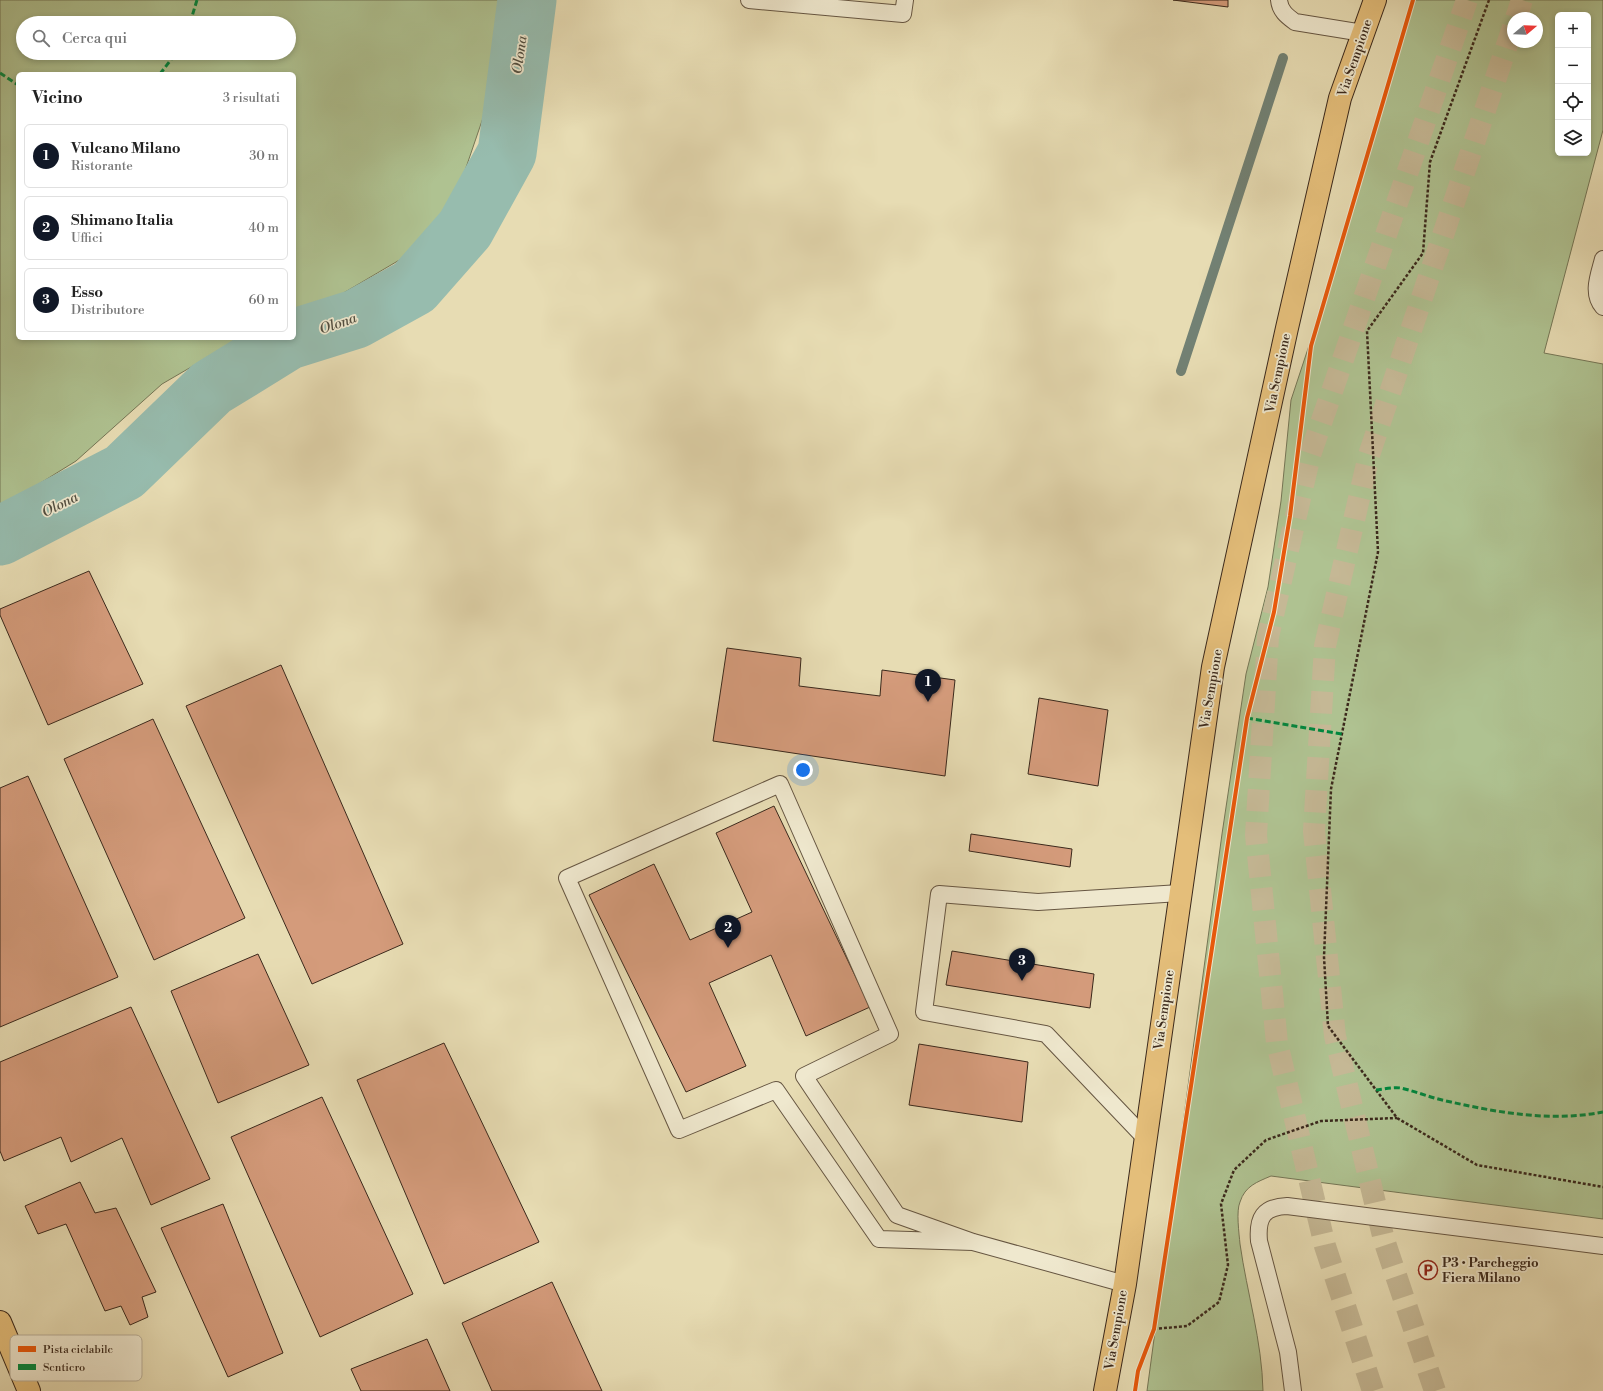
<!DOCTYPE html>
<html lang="it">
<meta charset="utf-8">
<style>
:root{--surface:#fff;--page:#f6f6f6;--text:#222;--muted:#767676;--line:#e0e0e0;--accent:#111827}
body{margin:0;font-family:"Libre Bodoni",serif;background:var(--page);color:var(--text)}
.controls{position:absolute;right:12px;top:12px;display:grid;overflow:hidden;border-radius:6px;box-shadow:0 2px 6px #0003}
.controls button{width:36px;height:36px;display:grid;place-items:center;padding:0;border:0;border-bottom:1px solid var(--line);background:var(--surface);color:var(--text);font:20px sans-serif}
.compass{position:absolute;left:1507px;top:12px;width:36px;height:36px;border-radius:50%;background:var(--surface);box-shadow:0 2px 6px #0003;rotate:71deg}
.you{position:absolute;left:803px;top:770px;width:14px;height:14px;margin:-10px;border:3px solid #fff;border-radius:50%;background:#1a73e8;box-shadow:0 0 0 6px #1a73e833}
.badge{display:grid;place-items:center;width:26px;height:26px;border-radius:50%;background:var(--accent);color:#fff;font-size:13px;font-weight:700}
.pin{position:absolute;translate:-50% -33px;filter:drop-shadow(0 1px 2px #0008)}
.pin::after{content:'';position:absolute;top:21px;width:14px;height:12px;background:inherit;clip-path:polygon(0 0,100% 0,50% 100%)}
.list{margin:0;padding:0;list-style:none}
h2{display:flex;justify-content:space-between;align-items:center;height:52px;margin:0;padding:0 16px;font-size:17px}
h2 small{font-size:13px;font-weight:400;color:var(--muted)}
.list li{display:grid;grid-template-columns:26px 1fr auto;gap:12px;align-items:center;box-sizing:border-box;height:64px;margin:0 8px 8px;padding:0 8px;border:1px solid var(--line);border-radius:6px}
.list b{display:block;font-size:15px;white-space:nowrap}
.list p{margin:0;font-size:13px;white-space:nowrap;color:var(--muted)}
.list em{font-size:13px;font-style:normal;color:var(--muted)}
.icon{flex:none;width:22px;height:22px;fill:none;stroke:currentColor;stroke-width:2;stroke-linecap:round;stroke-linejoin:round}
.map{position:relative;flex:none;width:1603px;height:1391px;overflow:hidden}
.search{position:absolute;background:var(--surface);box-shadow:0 2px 6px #0003;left:16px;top:16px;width:280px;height:44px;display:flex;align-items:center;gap:10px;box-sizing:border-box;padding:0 14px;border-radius:22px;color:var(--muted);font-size:15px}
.panel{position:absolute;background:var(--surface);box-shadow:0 2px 6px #0003;left:16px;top:72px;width:280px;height:268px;border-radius:6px}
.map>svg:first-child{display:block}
.green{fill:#afc291;stroke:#757656;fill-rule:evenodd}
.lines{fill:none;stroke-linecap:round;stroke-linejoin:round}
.stream{stroke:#728174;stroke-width:10}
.river{stroke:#97bcae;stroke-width:59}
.building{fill:#d49b7b;stroke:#3b291c}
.motorway-tunnel{stroke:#c5b895;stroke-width:22;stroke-dasharray:22 11;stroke-linecap:butt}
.service-casing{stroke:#665642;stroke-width:18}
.primary-casing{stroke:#3b291c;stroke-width:24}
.motorway-casing{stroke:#3b291c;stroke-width:24}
.path{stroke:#3b291c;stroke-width:2.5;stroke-dasharray:3 2;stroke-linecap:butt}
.service{stroke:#efe8ce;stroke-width:16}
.primary{stroke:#e4be7a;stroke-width:22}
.motorway{stroke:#e4be7a;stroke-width:22}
.quiet{stroke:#00873e;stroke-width:3;stroke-dasharray:6 3;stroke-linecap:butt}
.cycleway-casing{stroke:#efe8ce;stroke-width:6}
.cycleway{stroke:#e8590c;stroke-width:4}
.labels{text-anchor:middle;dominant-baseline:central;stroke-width:3.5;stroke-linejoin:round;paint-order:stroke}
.street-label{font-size:13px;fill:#3b291c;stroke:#efe8ce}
.poi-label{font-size:13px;font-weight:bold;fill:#3b291c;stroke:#efe8ce;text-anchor:start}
.water-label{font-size:14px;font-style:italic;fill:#524e40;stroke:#efe8ce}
.key{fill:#efe8ce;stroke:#b9af99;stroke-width:1}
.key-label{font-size:11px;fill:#3b291c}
</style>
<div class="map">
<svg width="1603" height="1391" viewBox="0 0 1603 1391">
<rect width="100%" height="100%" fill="#e7dcb3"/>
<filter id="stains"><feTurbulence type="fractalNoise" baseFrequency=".005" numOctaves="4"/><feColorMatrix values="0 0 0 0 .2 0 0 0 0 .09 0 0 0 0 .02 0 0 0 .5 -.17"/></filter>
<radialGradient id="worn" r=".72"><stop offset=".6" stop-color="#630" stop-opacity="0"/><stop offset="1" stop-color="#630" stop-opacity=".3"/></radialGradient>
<g class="green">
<path d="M0,0H504L505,3L485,112L458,191L413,252L340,295L294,315V74H18V338H241L162,384L76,461L0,508ZM23,23H289V53H23Z"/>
<path d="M1412,0H1603V130L1544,353L1603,364V1219L1271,1176C1257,1182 1245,1186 1240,1202C1236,1211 1239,1233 1240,1244C1247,1293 1262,1341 1263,1391H1147L1222,834L1246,674L1268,587L1281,501L1291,400L1334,270ZM1558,15H1588V153H1558ZM1513,18H1537V42H1513Z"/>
</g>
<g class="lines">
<polyline class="stream" points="1181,371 1283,58"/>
<polyline class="river" points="0,536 124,472 211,388 289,340 356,319 414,287 465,229 507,153 527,0"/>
</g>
<g class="building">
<polygon points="1173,0 1228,0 1228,7"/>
<polygon points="89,571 143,684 48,725 0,615 0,609"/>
<polygon points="727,648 801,658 799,686 880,696 882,670 955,680 945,776 713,741"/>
<polygon points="281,665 403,944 312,984 186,706"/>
<polygon points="1039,698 1108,710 1098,786 1028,774"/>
<polygon points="153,719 245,918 154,960 64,759"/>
<polygon points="28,776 118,977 0,1027 0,788"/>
<polygon points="774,806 870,1007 806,1036 771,955 709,983 746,1066 686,1092 589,895 654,864 690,940 752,912 716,833"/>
<polygon points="971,834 1072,849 1070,867 969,851"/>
<polygon points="952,951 1094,974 1090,1008 946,985"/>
<polygon points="258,954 309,1065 218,1103 171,991"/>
<polygon points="131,1007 210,1179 151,1205 122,1138 71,1162 61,1137 4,1161 0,1151 0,1062"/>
<polygon points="444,1043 539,1242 444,1284 357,1080"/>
<polygon points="919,1044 1028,1062 1022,1122 909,1105"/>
<polygon points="322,1097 413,1294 320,1337 231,1137"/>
<polygon points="80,1182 95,1213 116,1208 156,1292 142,1297 148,1317 130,1325 121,1306 105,1311 66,1224 38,1234 25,1206"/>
<polygon points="223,1204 283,1353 228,1377 161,1228"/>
<polygon points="552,1282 602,1391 492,1391 462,1323"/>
<polygon points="427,1339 450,1391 361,1391 351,1369"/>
</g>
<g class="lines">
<g class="motorway-tunnel">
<polyline points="1516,18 1522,0"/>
<polyline points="1373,1391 1325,1246 1277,1043 1256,835 1268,637 1310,455 1467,0"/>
<polyline points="1435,1391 1384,1240 1335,1036 1314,831 1325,646 1369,455 1513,27"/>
</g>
<defs>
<g id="service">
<polyline points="749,0 903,14 905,0"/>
<path d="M1279,0C1280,11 1287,16 1295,22L1363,33"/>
<path d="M1603,259C1599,275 1591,293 1603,307"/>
<polyline points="1146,1139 1046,1034 924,1012 939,894 1038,902 1180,893"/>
<polyline points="973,1242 879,1239 776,1090 679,1130 567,878 780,784 890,1034 804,1076 897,1215 973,1242 1125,1284"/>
<path d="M1293,1391L1288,1352L1259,1241C1257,1218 1263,1207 1287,1206L1603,1246"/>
</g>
<polyline id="primary" points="1105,1391 1125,1284 1213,667 1287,328 1340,98 1375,0"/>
<polyline id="motorway" points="0,1322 29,1391"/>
</defs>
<use href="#service" class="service-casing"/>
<use href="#primary" class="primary-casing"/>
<use href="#motorway" class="motorway-casing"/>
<g class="path">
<polyline points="1489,0 1430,162 1423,253 1367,331 1378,552 1331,789 1324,957 1328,1026 1397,1118 1477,1165 1603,1187"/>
<polyline points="1154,1329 1187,1326 1219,1302 1228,1265 1221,1204 1234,1170 1266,1140 1321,1121 1397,1118"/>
</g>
<use href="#service" class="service"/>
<use href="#primary" class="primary"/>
<use href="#motorway" class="motorway"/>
<g class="quiet">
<polyline points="190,23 197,0"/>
<polyline points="0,73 18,85"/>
<polyline points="160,74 176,53"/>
<polyline points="1247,718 1342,734"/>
<path d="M1376,1090C1384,1089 1393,1087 1401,1088C1418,1092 1434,1099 1451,1102C1500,1113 1553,1122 1603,1112"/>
</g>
<defs>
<polyline id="cycleway" points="1135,1391 1138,1371 1154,1329 1247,718 1274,612 1290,516 1311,346 1413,0"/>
</defs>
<use href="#cycleway" class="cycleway-casing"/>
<use href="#cycleway" class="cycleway"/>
</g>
<defs>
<symbol id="parking-ring" viewBox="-11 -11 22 22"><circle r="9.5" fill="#efe8ce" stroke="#8f2418" stroke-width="1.5"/><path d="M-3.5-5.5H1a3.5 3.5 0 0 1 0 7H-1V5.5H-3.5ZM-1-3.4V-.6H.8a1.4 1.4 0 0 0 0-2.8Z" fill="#8f2418"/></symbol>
</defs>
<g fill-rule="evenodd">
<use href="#parking-ring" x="1417" y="1259" width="22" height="22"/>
</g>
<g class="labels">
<g class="street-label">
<text transform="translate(1355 58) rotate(-71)">Via Sempione</text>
<text transform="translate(1278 373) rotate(-78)">Via Sempione</text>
<text transform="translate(1211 689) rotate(-80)">Via Sempione</text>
<text transform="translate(1164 1010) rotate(-82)">Via Sempione</text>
<text transform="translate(1116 1330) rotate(-80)">Via Sempione</text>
</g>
<g class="poi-label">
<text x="1442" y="1263">P3 • Parcheggio<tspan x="1442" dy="15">Fiera Milano</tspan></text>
</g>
<g class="water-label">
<text transform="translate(520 55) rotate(-82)">Olona</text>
<text transform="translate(338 324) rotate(-19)">Olona</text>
<text transform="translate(60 505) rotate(-27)">Olona</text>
</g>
</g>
<rect x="10" y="1335" width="132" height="46" rx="6" class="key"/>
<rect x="18" y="1346" width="18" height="6" fill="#e8590c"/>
<rect x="18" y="1364" width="18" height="6" fill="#00873e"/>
<g class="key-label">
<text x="43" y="1353">Pista ciclabile</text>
<text x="43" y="1371">Sentiero</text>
</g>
<rect width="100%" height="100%" filter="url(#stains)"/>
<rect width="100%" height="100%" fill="url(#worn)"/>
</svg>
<div class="controls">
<button>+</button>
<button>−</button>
<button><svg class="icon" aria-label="locate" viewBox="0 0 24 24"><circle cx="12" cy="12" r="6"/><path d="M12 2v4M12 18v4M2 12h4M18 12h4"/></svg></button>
<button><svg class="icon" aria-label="layers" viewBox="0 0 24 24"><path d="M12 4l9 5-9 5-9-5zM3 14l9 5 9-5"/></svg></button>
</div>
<svg class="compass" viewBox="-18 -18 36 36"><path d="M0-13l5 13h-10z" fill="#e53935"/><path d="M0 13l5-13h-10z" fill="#767676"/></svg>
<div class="you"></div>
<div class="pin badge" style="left:928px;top:702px">1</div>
<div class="pin badge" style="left:728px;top:948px">2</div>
<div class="pin badge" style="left:1022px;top:981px">3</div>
<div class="search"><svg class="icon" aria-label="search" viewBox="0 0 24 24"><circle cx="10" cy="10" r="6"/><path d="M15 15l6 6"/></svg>Cerca qui</div>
<section class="panel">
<h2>Vicino<small>3 risultati</small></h2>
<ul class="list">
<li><span class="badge">1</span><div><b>Vulcano Milano</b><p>Ristorante</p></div><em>30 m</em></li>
<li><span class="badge">2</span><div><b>Shimano Italia</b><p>Uffici</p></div><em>40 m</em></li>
<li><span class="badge">3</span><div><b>Esso</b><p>Distributore</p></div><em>60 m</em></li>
</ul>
</section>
</div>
